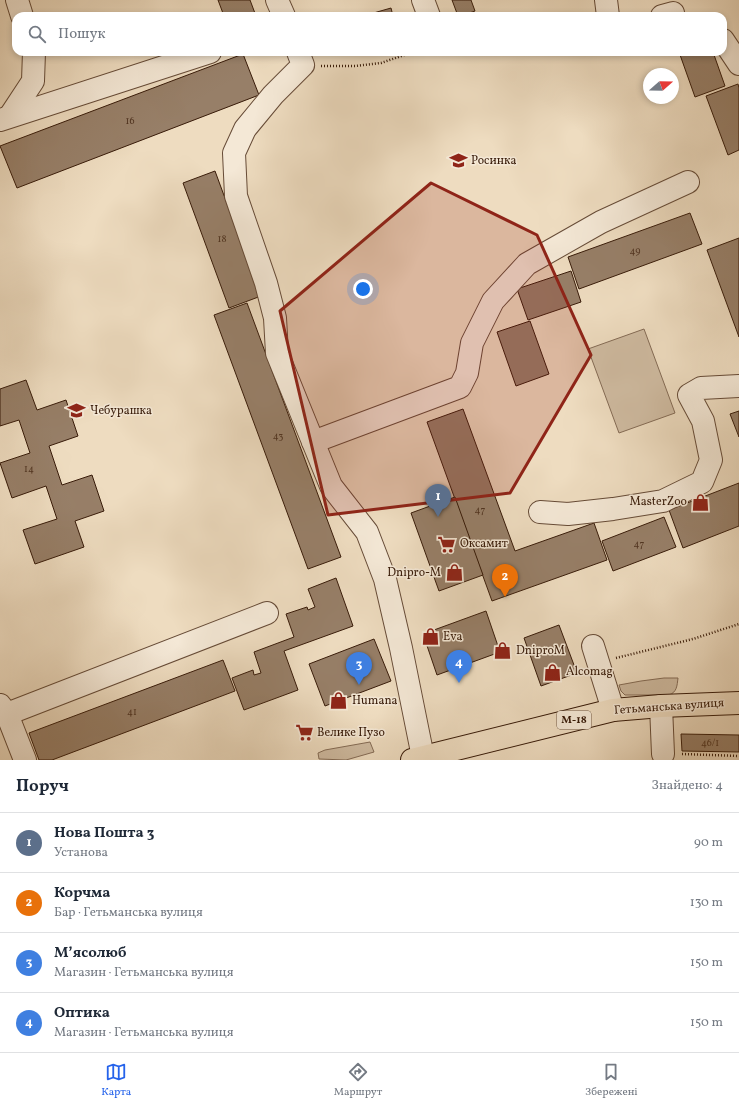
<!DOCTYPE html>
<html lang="uk">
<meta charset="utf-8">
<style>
:root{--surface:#fff;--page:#f2f2f3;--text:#1f2937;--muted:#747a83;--line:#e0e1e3;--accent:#2563eb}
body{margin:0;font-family:Vollkorn,serif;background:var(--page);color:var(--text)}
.compass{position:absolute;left:643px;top:68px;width:36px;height:36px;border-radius:50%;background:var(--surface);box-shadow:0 2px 6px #0003;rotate:70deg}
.you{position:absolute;left:363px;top:289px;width:14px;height:14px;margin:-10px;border:3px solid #fff;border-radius:50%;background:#1a73e8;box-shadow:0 0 0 6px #1a73e833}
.badge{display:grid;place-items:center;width:26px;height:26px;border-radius:50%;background:var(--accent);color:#fff;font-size:13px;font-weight:700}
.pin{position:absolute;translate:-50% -33px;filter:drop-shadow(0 1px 2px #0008)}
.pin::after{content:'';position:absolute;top:21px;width:14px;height:12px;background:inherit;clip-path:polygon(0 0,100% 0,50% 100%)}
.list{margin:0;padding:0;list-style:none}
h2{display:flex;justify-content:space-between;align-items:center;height:52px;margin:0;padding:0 16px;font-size:17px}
h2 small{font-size:13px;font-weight:400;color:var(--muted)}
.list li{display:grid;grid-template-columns:26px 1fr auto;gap:12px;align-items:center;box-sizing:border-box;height:60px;padding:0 16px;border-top:1px solid var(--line)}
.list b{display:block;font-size:15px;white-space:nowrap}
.list p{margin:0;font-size:13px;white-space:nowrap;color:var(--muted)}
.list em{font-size:13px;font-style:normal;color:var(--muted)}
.icon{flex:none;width:22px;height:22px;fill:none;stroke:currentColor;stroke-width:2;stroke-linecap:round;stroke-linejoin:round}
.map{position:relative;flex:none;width:739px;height:760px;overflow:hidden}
.search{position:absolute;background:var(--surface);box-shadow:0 2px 6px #0003;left:12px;right:12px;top:12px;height:44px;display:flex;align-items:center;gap:10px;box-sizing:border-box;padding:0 14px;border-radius:12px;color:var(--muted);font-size:15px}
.sheet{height:292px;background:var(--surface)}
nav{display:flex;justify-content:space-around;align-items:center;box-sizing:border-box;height:56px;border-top:1px solid var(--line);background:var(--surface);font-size:11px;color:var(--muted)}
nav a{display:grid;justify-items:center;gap:2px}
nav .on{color:var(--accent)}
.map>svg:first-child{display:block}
.green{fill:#cfbba1;stroke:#846b55}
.building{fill:#977f68;stroke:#381b09}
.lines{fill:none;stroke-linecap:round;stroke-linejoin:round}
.minor-casing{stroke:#664b37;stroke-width:24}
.highway-casing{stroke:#381b09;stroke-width:24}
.path{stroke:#381b09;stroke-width:2.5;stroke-dasharray:1 2;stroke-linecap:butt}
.minor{stroke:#f4e8d6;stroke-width:22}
.highway{stroke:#eedcc0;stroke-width:22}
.marked{fill:#8f2418;fill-opacity:0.2;stroke:#8f2418;stroke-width:3;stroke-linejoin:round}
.labels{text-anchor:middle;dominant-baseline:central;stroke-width:3;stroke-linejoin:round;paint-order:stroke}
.number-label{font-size:10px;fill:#503421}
.shield{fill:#f4e8d6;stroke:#705846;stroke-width:1}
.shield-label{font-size:11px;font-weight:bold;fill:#381b09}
.poi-label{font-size:12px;fill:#381b09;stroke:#f4e8d6;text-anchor:start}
.street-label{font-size:12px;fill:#381b09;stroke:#f4e8d6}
</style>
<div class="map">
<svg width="739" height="760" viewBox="0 0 739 760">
<rect width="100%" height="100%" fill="#eedcc0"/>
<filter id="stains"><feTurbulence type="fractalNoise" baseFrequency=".005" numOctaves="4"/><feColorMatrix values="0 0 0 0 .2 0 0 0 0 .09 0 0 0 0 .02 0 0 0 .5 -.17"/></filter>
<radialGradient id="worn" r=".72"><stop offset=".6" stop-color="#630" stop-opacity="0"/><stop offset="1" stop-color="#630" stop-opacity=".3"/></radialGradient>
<g class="green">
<polygon points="644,329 675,413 619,433 588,349"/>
<path d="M664,678H678C677,686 677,692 669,695H625L621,691L619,685L641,681Z"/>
<polygon points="370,742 374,752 346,760 319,759 318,753 325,750"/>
</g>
<g class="building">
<polygon points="218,0 250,0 256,16 224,16"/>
<polygon points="452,0 471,0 475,11 461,16 458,16"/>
<polygon points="391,8 393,16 371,16 370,14"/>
<polygon points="679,52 713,52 725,86 695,97"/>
<polygon points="243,54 259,95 17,188 0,146"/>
<polygon points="738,84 739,88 739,150 728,155 706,96"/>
<polygon points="215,171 261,296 229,308 183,183"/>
<polygon points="690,213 702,244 579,289 568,257"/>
<polygon points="739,238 739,337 707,250"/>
<polygon points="571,271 581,302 528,320 517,289"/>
<polygon points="247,303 341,557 308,569 214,315"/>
<polygon points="530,321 549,374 516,386 497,332"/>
<polygon points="26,380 37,410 66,400 78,436 49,446 62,485 92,475 104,511 75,521 84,547 35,564 23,530 57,519 46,486 12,498 0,463 30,453 19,420 0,426 0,389"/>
<polygon points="463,409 515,551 594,523 607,560 492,601 427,422"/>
<polygon points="739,411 739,437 730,414"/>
<polygon points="739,483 739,526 683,548 669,510"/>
<polygon points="455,497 483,575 439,591 411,513"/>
<polygon points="664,517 676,547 613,571 602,541"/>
<polygon points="336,578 353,626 284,651 298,690 244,710 232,678 253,670 254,675 261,673 254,652 294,637 286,614 307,607 308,610 315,607 308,589"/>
<polygon points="486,611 500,652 437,675 423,634"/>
<polygon points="559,625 577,673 541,686 524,638"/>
<polygon points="374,639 391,681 325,706 309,664"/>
<polygon points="223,660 235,691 52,760 39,760 29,733"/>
<polygon points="681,734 739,735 739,752 682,751"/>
</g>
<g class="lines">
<defs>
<g id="minor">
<polyline points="17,0 22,16"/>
<polyline points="277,0 284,16"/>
<polyline points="423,0 429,16"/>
<polyline points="606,0 608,16"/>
<polyline points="662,16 673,13"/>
<polyline points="723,40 739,64"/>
<polyline points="298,52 303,65 273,95 245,129 234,153 236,196 266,283 275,318 277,353 331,486 367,532 385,579 401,648 423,757"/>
<polyline points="10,116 33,81 34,52"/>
<polyline points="0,120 210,52"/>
<polyline points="313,442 460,387 467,373 472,343 493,301 527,264 601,222 688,182"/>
<polyline points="540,512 568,514 613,509 663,501 702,482 711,460 703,421 689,395 701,388 739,386"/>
<polyline points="593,646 613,710"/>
<polyline points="0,705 7,714 25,760"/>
<polyline points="661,706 663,754"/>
<polyline points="7,714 267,613"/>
</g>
<polyline id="highway" points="412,760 613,710 661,706 739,703"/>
</defs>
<use href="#minor" class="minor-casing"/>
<use href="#highway" class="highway-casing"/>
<g class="path">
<polyline points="321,66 355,66 381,63 413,52"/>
<polyline points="616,658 693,639 739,624"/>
<polyline points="682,754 739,756"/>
</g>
<use href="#minor" class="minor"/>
<use href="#highway" class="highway"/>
</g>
<path class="marked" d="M431,183L537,235L591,355L510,493L328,515L280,311Z"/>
<defs>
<symbol id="school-bare" viewBox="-9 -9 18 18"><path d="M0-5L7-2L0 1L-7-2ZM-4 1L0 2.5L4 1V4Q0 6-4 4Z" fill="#8f2418" stroke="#f4e8d6" stroke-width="2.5" paint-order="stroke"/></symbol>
<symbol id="shop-bare" viewBox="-9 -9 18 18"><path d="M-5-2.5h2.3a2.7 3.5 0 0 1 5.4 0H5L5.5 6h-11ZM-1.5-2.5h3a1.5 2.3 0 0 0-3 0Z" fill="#8f2418" stroke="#f4e8d6" stroke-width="2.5" paint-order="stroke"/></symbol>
<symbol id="supermarket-bare" viewBox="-9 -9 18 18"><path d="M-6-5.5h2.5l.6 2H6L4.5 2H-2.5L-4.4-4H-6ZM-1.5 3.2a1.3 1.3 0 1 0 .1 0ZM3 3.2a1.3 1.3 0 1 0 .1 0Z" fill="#8f2418" stroke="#f4e8d6" stroke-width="2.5" paint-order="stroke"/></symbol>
</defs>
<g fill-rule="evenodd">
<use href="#school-bare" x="446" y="148" width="25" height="25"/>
<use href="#school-bare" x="64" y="398" width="25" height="25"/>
<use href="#shop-bare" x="688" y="490" width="25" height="25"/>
<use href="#supermarket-bare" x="434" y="532" width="25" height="25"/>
<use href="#shop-bare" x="442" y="560" width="25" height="25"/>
<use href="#shop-bare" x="418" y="624" width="25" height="25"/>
<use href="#shop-bare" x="490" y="638" width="25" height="25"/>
<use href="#shop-bare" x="540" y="660" width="25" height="25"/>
<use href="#shop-bare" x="326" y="688" width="25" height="25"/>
<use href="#supermarket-bare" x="292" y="720" width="25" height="25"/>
</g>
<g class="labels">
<g class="number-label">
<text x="130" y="121">16</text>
<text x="222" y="239">18</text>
<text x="635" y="251">49</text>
<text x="278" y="436">43</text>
<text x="29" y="469">14</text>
<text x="480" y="510">47</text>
<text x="639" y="544">47</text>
<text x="132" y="712">41</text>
<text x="710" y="743">46/1</text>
</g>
<rect class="shield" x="557" y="711" width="34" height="18" rx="3"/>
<g class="shield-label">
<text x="574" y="720">М-18</text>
</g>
<g class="poi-label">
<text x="471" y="161">Росинка</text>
<text x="90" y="411">Чебурашка</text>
<text x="687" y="502" text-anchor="end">MasterZoo</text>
<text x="460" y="544">Оксамит</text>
<text x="441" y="573" text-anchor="end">Dnipro-M</text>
<text x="443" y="637">Eva</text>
<text x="516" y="651">DniproM</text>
<text x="566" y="672">Alcomag</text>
<text x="352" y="701">Humana</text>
<text x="317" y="733">Велике Пузо</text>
</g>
<g class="street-label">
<text transform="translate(669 707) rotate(-4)">Гетьманська вулиця</text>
</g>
</g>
<rect width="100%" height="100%" filter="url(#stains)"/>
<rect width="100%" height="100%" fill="url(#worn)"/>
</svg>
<svg class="compass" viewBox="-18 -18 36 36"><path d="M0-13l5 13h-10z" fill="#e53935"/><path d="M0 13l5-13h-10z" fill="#747a83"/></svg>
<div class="you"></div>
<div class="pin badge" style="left:438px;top:517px;background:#5c6f8a">1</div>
<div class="pin badge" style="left:505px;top:597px;background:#e8710a">2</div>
<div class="pin badge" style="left:359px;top:685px;background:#3f7fe0">3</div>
<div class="pin badge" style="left:459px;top:683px;background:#3f7fe0">4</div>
<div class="search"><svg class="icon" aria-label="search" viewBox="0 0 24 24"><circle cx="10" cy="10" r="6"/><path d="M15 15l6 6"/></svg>Пошук</div>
</div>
<section class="sheet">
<h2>Поруч<small>Знайдено: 4</small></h2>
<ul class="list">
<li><span class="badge" style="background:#5c6f8a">1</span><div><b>Нова Пошта 3</b><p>Установа</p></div><em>90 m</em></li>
<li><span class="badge" style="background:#e8710a">2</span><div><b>Корчма</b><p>Бар · Гетьманська вулиця</p></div><em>130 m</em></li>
<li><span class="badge" style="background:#3f7fe0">3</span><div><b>Мʼясолюб</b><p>Магазин · Гетьманська вулиця</p></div><em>150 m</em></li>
<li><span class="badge" style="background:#3f7fe0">4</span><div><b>Оптика</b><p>Магазин · Гетьманська вулиця</p></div><em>150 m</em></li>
</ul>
</section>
<nav>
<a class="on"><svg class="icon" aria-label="map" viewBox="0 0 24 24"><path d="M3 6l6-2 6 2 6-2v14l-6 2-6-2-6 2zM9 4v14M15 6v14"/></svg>Карта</a>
<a><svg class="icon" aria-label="directions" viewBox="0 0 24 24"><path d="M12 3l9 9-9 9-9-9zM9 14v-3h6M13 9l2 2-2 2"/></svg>Маршрут</a>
<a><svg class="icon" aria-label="saved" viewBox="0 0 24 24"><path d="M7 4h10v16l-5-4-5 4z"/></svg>Збережені</a>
</nav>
